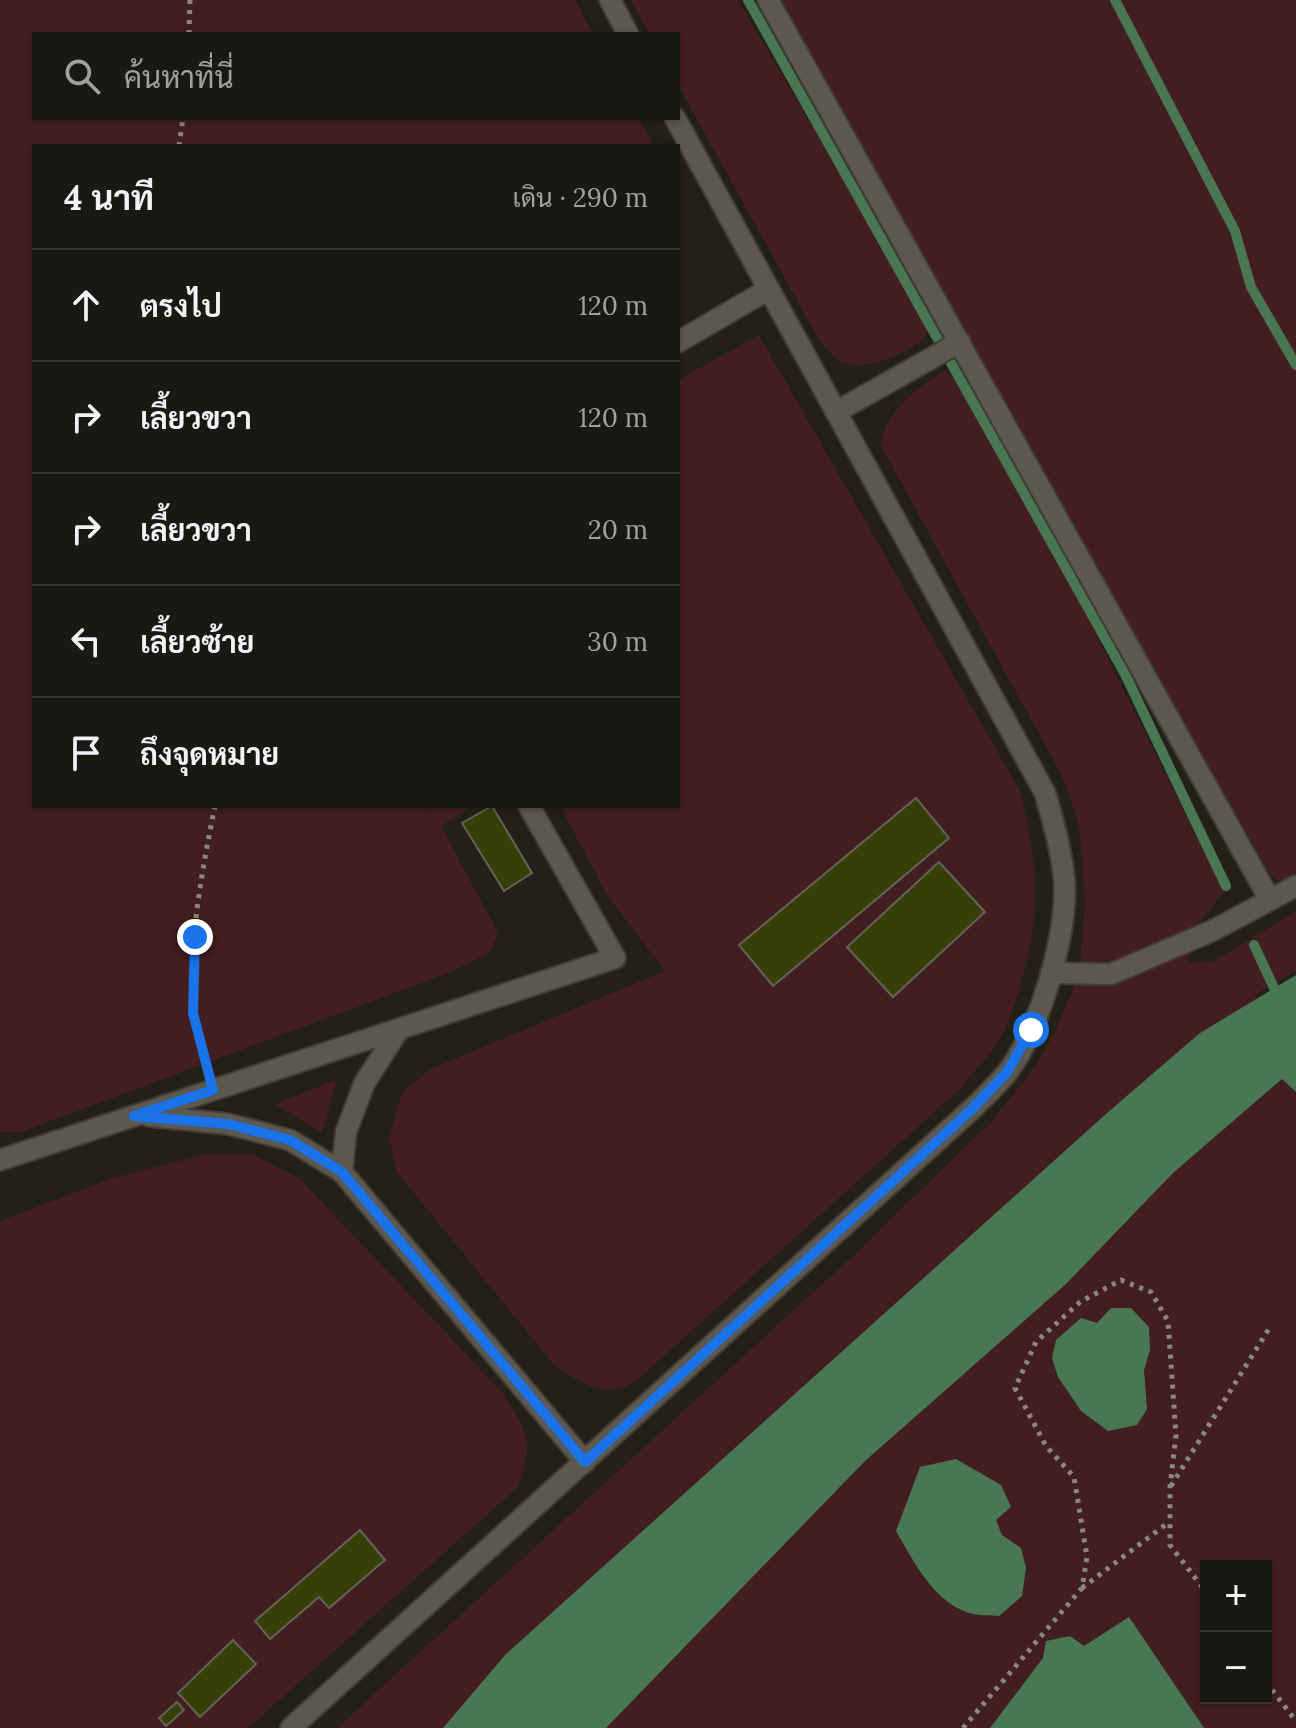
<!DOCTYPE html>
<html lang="th">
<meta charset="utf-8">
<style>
:root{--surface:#1a1812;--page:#272520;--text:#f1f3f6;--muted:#9fa09f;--line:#383732}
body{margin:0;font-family:Lora,Sarabun,serif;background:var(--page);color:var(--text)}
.controls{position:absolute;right:24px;bottom:24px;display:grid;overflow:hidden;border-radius:0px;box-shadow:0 2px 6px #0004}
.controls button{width:72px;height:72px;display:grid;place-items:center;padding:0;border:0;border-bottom:2px solid var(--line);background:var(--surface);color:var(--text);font:40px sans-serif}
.stop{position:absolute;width:24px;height:24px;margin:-18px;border:6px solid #1a73e8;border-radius:50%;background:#fff}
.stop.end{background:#1a73e8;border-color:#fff;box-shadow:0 2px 8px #0008}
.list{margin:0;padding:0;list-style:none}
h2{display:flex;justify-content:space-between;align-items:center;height:104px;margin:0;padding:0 32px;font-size:34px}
h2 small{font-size:26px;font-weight:400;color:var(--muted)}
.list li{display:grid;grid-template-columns:52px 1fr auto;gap:24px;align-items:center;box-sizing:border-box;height:112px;padding:0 32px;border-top:2px solid var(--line)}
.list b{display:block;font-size:30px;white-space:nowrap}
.list em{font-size:26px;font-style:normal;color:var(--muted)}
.icon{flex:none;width:44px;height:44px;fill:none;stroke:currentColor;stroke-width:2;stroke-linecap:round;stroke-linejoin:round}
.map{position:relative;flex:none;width:1296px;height:1728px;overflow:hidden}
.search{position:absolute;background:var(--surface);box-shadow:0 2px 6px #0004;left:32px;top:32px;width:648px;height:88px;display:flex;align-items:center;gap:20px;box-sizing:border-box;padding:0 28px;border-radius:0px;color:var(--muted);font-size:30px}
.panel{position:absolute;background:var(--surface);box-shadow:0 2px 6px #0004;left:32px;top:144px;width:648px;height:664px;border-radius:0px}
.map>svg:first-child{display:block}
.green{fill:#421e20;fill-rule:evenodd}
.water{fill:#497753}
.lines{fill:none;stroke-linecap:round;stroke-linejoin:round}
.stream{stroke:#497753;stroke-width:10}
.building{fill:#383f06;stroke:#616359;stroke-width:2}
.lane-casing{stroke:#403c37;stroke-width:24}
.path{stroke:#8a8780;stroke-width:5;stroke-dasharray:4 6;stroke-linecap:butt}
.lane{stroke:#5c584f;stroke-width:20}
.route{stroke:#1a73e8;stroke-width:10}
</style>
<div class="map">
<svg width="1296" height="1728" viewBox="0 0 1296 1728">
<rect width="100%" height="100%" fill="#232018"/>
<g class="green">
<polygon points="0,0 575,0 593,34 34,34 34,118 639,118 654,146 34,146 34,806 427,806 430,810 437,806 472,806 441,826 498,933 490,952 451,972 21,1132 0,1132"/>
<path d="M631,0H738L928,323L925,339C904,354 868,372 842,362C832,358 826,347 819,340L678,85V34H649Z"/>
<polygon points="781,0 1296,0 1296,875 1286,880 1276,880 1269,871 1099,578"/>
<path d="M759,335L1020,791C1038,864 1042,910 1021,984C1015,1004 1007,1028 995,1046C985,1061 971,1075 960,1089L645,1373C639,1377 631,1384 624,1387C599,1397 573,1377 553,1364L397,1172L389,1137L402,1093L428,1070L665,971L607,895L560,806H678V380Z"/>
<path d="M946,370L962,378L977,394L1224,892L1189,936L1188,963L1214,961L1296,911V971L1255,995L1296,1068V1728H337L853,1256L990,1123L1035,1067L1055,1032L1079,974L1085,903L1079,824L1061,774L881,446C885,409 917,388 946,370ZM1206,1566H1266V1698H1206Z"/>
<polygon points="337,1079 322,1133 275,1104"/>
<path d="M252,1154L299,1178L502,1392C527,1430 535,1442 518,1487L248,1728H0V1221L113,1178L202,1155Z"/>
</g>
<g class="water">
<polygon points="1296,975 1296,1092 1282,1079 1173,1173 1066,1284 865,1461 606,1728 443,1728 506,1654 1107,1113 1200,1033"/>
<polygon points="1111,1308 1131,1308 1149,1327 1150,1350 1144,1370 1147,1409 1137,1425 1108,1431 1081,1411 1058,1377 1052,1358 1056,1340 1081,1318 1097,1323"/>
<path d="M956,1459L1001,1485L1011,1507L996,1520L1002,1535L1021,1548L1026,1568L1022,1596L999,1616C991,1615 981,1616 973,1614C935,1605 914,1562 896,1531L920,1467Z"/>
<polygon points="1129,1617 1204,1728 990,1728 1043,1658 1046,1641 1070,1636 1084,1646"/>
</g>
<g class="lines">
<g class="stream">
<polyline points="748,0 1125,674 1226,886"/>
<polyline points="1115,0 1235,231 1251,287 1296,365"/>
<polyline points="1254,945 1274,988"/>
</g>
</g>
<g class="building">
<polygon points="916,798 949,838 773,986 739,945"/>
<polygon points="492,806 532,873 504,891 462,823"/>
<polygon points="939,862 985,912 893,997 847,947"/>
<polygon points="360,1530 385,1560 329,1608 319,1597 270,1639 255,1621"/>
<polygon points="233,1640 256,1664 200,1717 178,1693"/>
<polygon points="177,1702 184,1710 166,1726 159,1718"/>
</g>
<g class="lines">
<defs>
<g id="lane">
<polyline points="610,0 628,34"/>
<polyline points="768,0 1269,898"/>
<polyline points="678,342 769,289"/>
<polyline points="836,412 960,342"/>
<polyline points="1051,973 1111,974 1214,930 1296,886"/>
<polyline points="399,1029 364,1084 346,1132 342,1172 585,1462"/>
<polyline points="149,1116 228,1124 290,1140 342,1172"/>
<polyline points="0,1160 615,958 529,806"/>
<path d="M291,1728L972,1109C983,1098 996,1086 1006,1074C1040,1031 1069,931 1064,877C1061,848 1053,820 1045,793L675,118"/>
</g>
</defs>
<use href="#lane" class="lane-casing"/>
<g class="path">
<polyline points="189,34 190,0"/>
<polyline points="179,146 183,118"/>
<path d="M207,1066C202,1048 194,1029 193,1011C188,947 202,869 215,806"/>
<polyline points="1171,1486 1270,1327"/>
<polyline points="1082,1588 1169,1522"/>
<polyline points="1266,1682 1296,1721"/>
<polyline points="963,1728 1082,1588 1087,1557 1074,1477 1046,1446 1015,1388 1036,1342 1080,1302 1121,1280 1151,1292 1168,1321 1176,1435 1170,1487 1170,1545 1206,1592"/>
</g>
<use href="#lane" class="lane"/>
</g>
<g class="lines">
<polyline class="route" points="195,937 193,1013 213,1090 134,1116 228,1124 290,1140 342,1172 585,1462 972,1109 1007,1072 1031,1030"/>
</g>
</svg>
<div class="controls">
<button>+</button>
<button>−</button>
</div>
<div class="stop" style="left:1031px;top:1030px"></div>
<div class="stop end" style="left:195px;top:937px"></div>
<div class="search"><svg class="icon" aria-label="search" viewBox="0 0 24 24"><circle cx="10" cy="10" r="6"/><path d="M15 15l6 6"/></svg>ค้นหาที่นี่</div>
<section class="panel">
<h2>4 นาที<small>เดิน · 290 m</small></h2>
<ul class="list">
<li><svg class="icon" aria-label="ahead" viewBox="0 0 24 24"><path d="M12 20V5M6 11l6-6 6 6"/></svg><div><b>ตรงไป</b></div><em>120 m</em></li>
<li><svg class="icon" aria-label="right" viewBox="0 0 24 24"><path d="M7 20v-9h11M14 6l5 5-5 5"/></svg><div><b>เลี้ยวขวา</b></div><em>120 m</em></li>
<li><svg class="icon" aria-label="right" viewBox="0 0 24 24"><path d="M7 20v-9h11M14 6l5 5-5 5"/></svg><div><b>เลี้ยวขวา</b></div><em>20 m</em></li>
<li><svg class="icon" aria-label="left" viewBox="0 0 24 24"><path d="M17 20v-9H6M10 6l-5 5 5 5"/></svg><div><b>เลี้ยวซ้าย</b></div><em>30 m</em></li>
<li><svg class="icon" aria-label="arrive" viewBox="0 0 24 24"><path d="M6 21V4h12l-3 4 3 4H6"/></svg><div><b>ถึงจุดหมาย</b></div></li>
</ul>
</section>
</div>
